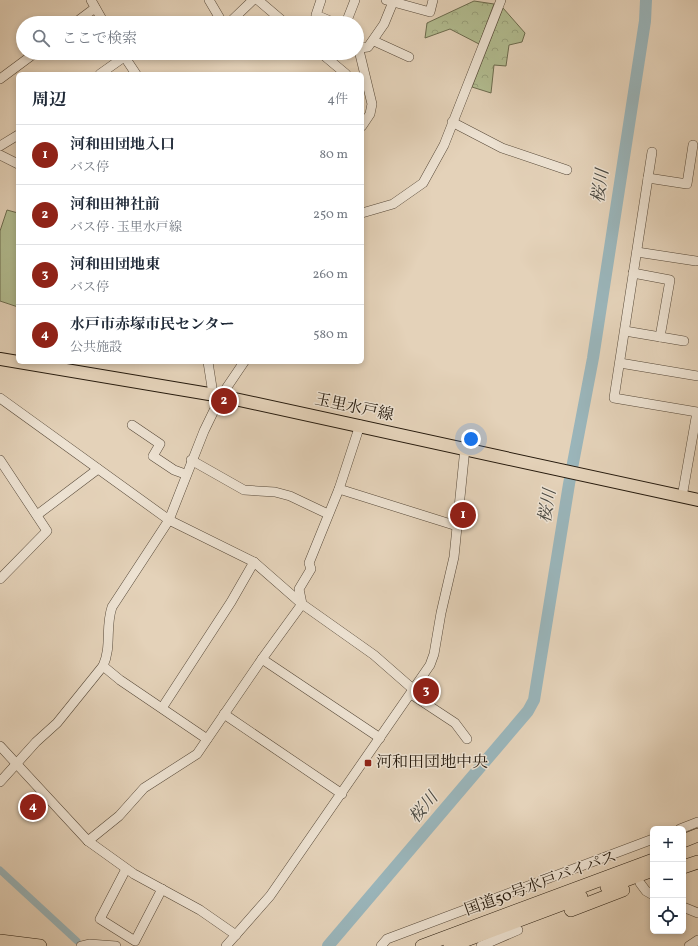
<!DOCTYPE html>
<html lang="ja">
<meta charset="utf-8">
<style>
:root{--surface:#fff;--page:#f6f6f7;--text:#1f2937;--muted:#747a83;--line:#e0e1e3;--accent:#8f2418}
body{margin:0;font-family:Vollkorn,"Noto Serif JP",serif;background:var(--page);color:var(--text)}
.controls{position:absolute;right:12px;bottom:12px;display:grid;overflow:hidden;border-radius:6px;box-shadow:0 2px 6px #0003}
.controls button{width:36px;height:36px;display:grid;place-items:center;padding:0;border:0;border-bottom:1px solid var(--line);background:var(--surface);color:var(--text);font:20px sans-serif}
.you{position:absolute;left:471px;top:439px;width:14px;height:14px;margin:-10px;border:3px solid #fff;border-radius:50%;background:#1a73e8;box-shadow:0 0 0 6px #1a73e833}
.badge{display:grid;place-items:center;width:26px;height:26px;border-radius:50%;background:var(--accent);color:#fff;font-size:13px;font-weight:700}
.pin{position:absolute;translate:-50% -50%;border:2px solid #fff;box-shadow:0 1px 4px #0006}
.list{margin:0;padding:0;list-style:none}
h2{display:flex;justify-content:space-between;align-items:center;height:52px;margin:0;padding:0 16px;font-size:17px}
h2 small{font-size:13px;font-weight:400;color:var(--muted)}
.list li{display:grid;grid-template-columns:26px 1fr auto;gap:12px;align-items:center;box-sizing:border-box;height:60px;padding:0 16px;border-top:1px solid var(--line)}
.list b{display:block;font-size:15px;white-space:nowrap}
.list p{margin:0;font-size:13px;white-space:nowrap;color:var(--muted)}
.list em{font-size:13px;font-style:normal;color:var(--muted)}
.icon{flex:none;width:22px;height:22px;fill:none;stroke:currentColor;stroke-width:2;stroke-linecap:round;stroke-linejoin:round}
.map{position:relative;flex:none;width:698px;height:946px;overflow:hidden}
.search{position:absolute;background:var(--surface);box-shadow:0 2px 6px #0003;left:16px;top:16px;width:348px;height:44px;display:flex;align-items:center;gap:10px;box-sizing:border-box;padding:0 14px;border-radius:22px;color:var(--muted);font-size:15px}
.panel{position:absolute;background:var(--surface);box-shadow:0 2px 6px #0003;left:16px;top:72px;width:348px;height:292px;border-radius:6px}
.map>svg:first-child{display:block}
.grass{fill:#b2bd91;stroke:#6c6c4f}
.forest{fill:url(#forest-crowns);stroke:#6c6c4f}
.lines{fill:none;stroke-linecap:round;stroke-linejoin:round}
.canal{stroke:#9ab5ba;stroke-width:7}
.river{stroke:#9ab5ba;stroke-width:12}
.minor-casing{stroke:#564838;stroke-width:10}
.major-casing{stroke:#261a0d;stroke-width:14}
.highway-casing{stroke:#261a0d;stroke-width:14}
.minor{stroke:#ede2d2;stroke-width:9}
.major{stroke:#e4d2b9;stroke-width:12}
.highway{stroke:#e4d2b9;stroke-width:13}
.poi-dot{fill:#8f2418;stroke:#ede2d2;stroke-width:1.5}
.labels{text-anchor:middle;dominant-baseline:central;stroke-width:3;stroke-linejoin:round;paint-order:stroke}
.street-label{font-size:16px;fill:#261a0d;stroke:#ede2d2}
.poi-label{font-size:16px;fill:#261a0d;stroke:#ede2d2;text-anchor:start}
.water-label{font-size:17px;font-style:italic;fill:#494841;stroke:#ede2d2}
</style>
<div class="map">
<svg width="698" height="946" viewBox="0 0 698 946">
<defs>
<pattern id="forest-crowns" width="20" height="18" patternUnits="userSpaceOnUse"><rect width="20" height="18" fill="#b2bd91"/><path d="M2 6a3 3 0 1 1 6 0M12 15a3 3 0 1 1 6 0" fill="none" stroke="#99a27c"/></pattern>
</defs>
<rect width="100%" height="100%" fill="#e4d2b9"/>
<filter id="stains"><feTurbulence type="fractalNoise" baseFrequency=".005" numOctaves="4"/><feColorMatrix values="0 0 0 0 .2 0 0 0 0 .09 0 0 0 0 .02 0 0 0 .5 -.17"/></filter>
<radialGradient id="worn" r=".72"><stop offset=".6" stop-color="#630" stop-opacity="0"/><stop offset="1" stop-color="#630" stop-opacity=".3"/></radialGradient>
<polygon class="grass" points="7,210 18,213 18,307 0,301 0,231"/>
<g class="forest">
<polygon points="474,1 494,4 479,44 450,29 425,38 427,23"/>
<polygon points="503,8 525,33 522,42 509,45 506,66 494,65 491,93 472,87"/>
</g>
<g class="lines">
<polyline class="canal" points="0,870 77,941"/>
<polyline class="river" points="328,946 528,711 534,700 569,484 593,358 645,21 646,0"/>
<defs>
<g id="minor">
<polyline points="91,0 104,23"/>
<polyline points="209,0 222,22 226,23"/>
<polyline points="258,0 285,23"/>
<polyline points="321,0 316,15 335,23"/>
<polyline points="386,0 430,12 433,0"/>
<polyline points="75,23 95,8"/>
<polyline points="229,23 253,0"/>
<polyline points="346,23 355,0"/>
<polyline points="374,41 409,57"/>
<polyline points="357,42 372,104 370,114 362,126"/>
<polyline points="360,48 368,47 384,24 393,2"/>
<polyline points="122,53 136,74"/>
<polyline points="321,53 346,74"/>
<polyline points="100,74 124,57"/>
<polyline points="0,79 35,53"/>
<polyline points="452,122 502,148 567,170"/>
<polyline points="0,146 18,135"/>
<polyline points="652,152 614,398 697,412 682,497"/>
<polyline points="0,155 18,164"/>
<polyline points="648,178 687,184 693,145"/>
<polyline points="362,213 393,204 423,183 444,145 501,0"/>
<polyline points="637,252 696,261"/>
<polyline points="633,273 670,280 660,337"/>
<polyline points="625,331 684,341"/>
<polyline points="208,362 213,394"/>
<polyline points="620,363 698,376"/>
<polyline points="0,398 169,520 254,562 302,604 374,655 414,690"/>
<polyline points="132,425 160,444 153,456 174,470 185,474"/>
<polyline points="0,460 47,531 0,579"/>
<polyline points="191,460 244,490 275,492 290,496 328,514"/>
<polyline points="339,489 457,526"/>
<polyline points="37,515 98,469"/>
<polyline points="262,659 380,738"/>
<polyline points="103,666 120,680 207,739"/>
<polyline points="411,694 455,723 467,739"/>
<polyline points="162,708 231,602 254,562"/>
<polyline points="224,714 342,794"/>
<polyline points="0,746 88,841 134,874 200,910 236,935"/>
<path d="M0,782L36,742L57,723L103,666C112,646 105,628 112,607L169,520L204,431L221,396L244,362"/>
<polyline points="680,829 698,822"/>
<polyline points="88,841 119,816 144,788 197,754 262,659 302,604 299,589 311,569 309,563 339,489 360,425"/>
<polyline points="126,869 100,919 135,941 162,889"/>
<polyline points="640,883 646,891 653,895"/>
<polyline points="683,907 698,913"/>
<polyline points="81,946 89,944 116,946"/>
<polyline points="226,946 270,896 430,665 434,654 441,613 454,557 465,448"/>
<polyline points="381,946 387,939 653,839"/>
<polyline points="481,946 518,930"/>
<polyline points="689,946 698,940"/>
</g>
<polyline id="major" points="0,359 221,396 698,500"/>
<g id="highway">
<polyline points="683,841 698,835"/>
<polyline points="683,867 698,862"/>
<polyline points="607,887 653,870"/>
<polyline points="571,910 623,890"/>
<polyline points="0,941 40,946"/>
<polyline points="422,946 653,860"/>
<polyline points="450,946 581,897"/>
</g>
</defs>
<use href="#minor" class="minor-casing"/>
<use href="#major" class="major-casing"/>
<use href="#highway" class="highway-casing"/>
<use href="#minor" class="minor"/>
<use href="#major" class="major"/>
<use href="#highway" class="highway"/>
</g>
<rect class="poi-dot" x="364" y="759" width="8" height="8" rx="2"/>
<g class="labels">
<g class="street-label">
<text transform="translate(354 408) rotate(12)">玉里水戸線</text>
<text transform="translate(541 884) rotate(-20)">国道50号水戸バイパス</text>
</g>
<g class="poi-label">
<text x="376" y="763">河和田団地中央</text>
</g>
<g class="water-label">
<text transform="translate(601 186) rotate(-82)">桜川</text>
<text transform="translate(548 506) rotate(-81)">桜川</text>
<text transform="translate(424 808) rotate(-50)">桜川</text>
</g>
</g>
<rect width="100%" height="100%" filter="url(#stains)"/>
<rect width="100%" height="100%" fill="url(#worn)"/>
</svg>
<div class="controls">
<button>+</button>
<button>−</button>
<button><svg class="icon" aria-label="locate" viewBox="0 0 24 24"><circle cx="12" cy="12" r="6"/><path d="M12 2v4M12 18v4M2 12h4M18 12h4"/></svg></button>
</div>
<div class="you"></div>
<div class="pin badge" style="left:463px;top:515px">1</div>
<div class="pin badge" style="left:224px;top:401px">2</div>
<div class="pin badge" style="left:426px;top:691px">3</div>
<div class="pin badge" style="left:33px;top:807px">4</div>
<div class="search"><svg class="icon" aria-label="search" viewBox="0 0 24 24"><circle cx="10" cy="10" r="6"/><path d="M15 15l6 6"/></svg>ここで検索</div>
<section class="panel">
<h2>周辺<small>4件</small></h2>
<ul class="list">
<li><span class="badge">1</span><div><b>河和田団地入口</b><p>バス停</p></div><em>80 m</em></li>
<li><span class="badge">2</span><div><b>河和田神社前</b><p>バス停 · 玉里水戸線</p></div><em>250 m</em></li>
<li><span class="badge">3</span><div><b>河和田団地東</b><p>バス停</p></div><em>260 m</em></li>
<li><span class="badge">4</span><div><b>水戸市赤塚市民センター</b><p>公共施設</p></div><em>580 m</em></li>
</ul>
</section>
</div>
